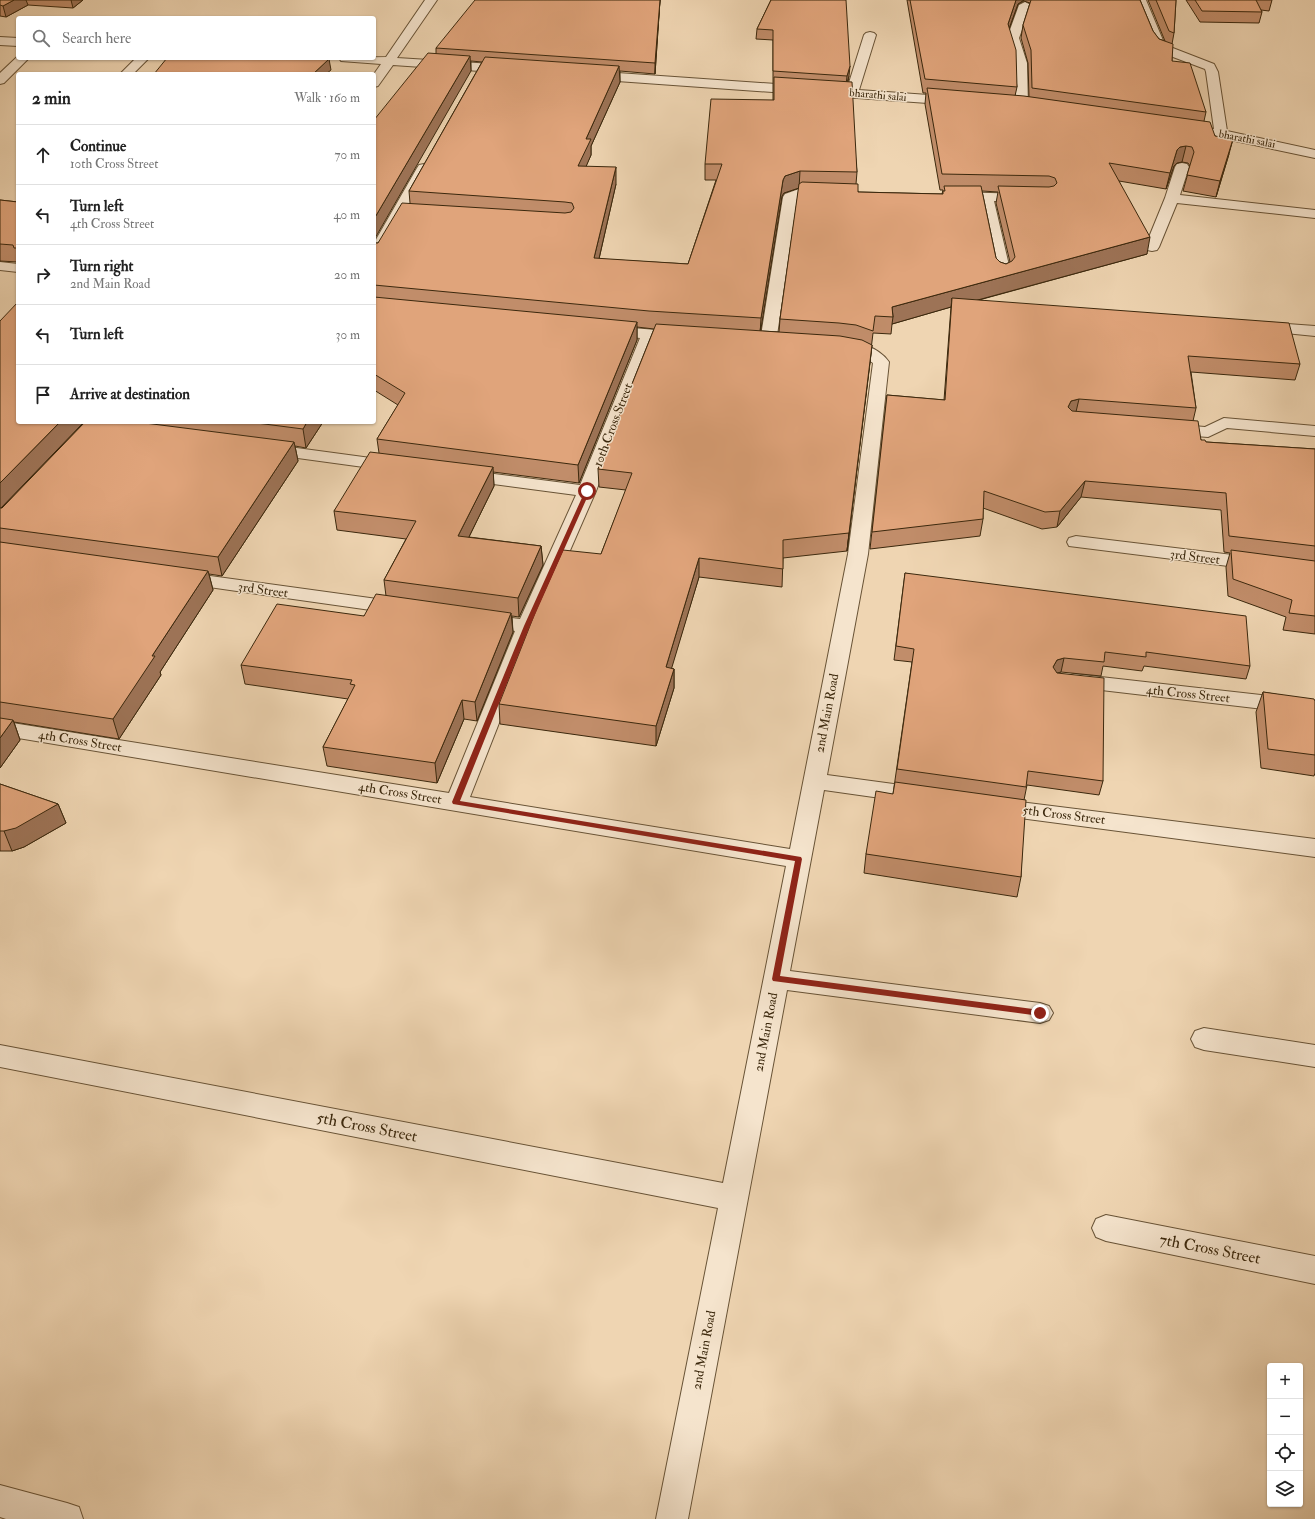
<!DOCTYPE html>
<meta charset="utf-8">
<style>
:root{--surface:#fff;--page:#f2f2f2;--text:#222;--muted:#767676;--line:#e0e0e0}
body{margin:0;font-family:"IM FELL Double Pica",serif;background:var(--page);color:var(--text)}
.controls{position:absolute;right:12px;bottom:12px;display:grid;overflow:hidden;border-radius:4px;box-shadow:0 1px 3px #0004}
.controls button{width:36px;height:36px;display:grid;place-items:center;padding:0;border:0;border-bottom:1px solid var(--line);background:var(--surface);color:var(--text);font:20px sans-serif}
.stop{position:absolute;width:12px;height:12px;margin:-9px;border:3px solid #8f2418;border-radius:50%;background:#fff}
.stop.end{background:#8f2418;border-color:#fff;box-shadow:0 1px 4px #0008}
.list{margin:0;padding:0;list-style:none}
h2{display:flex;justify-content:space-between;align-items:center;height:52px;margin:0;padding:0 16px;font-size:17px}
h2 small{font-size:13px;font-weight:400;color:var(--muted)}
.list li{display:grid;grid-template-columns:26px 1fr auto;gap:12px;align-items:center;box-sizing:border-box;height:60px;padding:0 16px;border-top:1px solid var(--line)}
.list b{display:block;font-size:15px;white-space:nowrap}
.list p{margin:0;font-size:13px;white-space:nowrap;color:var(--muted)}
.list em{font-size:13px;font-style:normal;color:var(--muted)}
.icon{flex:none;width:22px;height:22px;fill:none;stroke:currentColor;stroke-width:2;stroke-linecap:round;stroke-linejoin:round}
.map{position:relative;flex:none;width:1315px;height:1519px;overflow:hidden}
.search{position:absolute;background:var(--surface);box-shadow:0 1px 3px #0004;left:16px;top:16px;width:360px;height:44px;display:flex;align-items:center;gap:10px;box-sizing:border-box;padding:0 14px;border-radius:4px;color:var(--muted);font-size:15px}
.panel{position:absolute;background:var(--surface);box-shadow:0 1px 3px #0004;left:16px;top:72px;width:360px;height:352px;border-radius:4px}
.map>svg:first-child{display:block}
.lines{fill:none;stroke-linecap:round;stroke-linejoin:round}
.minor-casing{stroke:#685336;stroke-width:2}
.minor{fill:#f5e4cd;fill-rule:evenodd}
.wall{fill:#c18d6a;stroke:#3b280d;fill-rule:evenodd}
.shaded-wall{fill:#9d7356;stroke:#3b280d}
.building{fill:#e0a47b;stroke:#3b280d}
.route{fill:#8f2418}
.labels{text-anchor:middle;dominant-baseline:central;stroke-width:3;stroke-linejoin:round;paint-order:stroke}
.far-street-label{font-size:11px;fill:#3b280d;stroke:#f5e4cd}
.street-label{font-size:13px;fill:#3b280d;stroke:#f5e4cd}
.near-street-label{font-size:16px;fill:#3b280d;stroke:#f5e4cd}
</style>
<div class="map">
<svg width="1315" height="1519" viewBox="0 0 1315 1519">
<rect width="100%" height="100%" fill="#efd5b2"/>
<filter id="stains"><feTurbulence type="fractalNoise" baseFrequency=".005" numOctaves="4"/><feColorMatrix values="0 0 0 0 .2 0 0 0 0 .09 0 0 0 0 .02 0 0 0 .5 -.17"/></filter>
<radialGradient id="worn" r=".72"><stop offset=".6" stop-color="#630" stop-opacity="0"/><stop offset="1" stop-color="#630" stop-opacity=".3"/></radialGradient>
<g class="lines">
<defs>
<g id="minor">
<polygon points="425,0 437,0 397,58 509,65 513,66 515,69 513,72 509,73 393,65 378,86 374,87 374,74 381,64 341,61 339,58 386,57"/>
<polygon points="1134,0 1146,0 1165,45 1214,64 1218,72 1227,131 1315,150 1315,158 1221,138 1180,132 1178,129 1180,126 1185,125 1214,129 1206,72 1205,69 1157,51 1151,43"/>
<polygon points="1025,2 1031,5 1019,38 1027,63 1028,106 1026,109 1018,109 1016,106 1015,63 1007,38 1019,5"/>
<polygon points="870,32 874,33 876,35 859,90 956,97 960,98 962,101 960,104 956,105 589,79 585,78 583,75 585,72 589,71 847,89 864,35 866,33"/>
<polygon points="0,37 18,38 18,46 0,45"/>
<polygon points="18,56 18,58 29,58 4,83 0,84 0,73"/>
<polygon points="136,58 149,58 133,74 120,74"/>
<polygon points="1182,163 1187,164 1189,167 1180,195 1315,210 1315,218 1177,203 1159,247 1157,250 1152,251 1147,250 1145,247 1165,198 1175,167 1177,164"/>
<polygon points="424,164 429,165 431,168 381,256 379,259 374,260 374,243 417,168 419,165"/>
<path d="M799,189L832,190L834,193L832,196C820,199 807,194 797,199L776,342L774,345L768,347L762,345L760,342L783,197L785,194Z"/>
<polygon points="953,192 1027,194 1032,195 1034,198 1032,201 1027,202 994,201 1011,274 1008,277 1003,279 998,277 995,274 980,201 948,199 946,196 948,193"/>
<polygon points="0,262 18,264 18,272 0,270"/>
<polygon points="1261,322 1315,326 1315,336 1255,330 1253,327 1255,324"/>
<path d="M608,326L681,332L687,334L689,337L687,340L681,342L655,340L596,491L537,626L470,797L790,849L848,554L873,363L858,354L836,350L834,347L836,344C854,339 879,347 889,362L868,554L827,775L923,788L931,790L934,796L931,802L923,804L824,790L790,971L1040,1003L1049,1006L1053,1013L1049,1020L1040,1023L787,990L688,1519H656L718,1208L0,1067V1045L723,1183L786,866L0,735V721L449,793L515,631L475,624L472,620L475,616L482,614L520,619L576,495L463,480L457,479L454,475L457,471L463,470L580,485L640,338L602,334L600,331L602,328Z"/>
<polygon points="1224,418 1315,426 1315,436 1227,428 1208,437 1170,434 1164,433 1161,429 1164,425 1170,424 1205,427"/>
<polygon points="267,444 393,461 399,462 402,466 399,470 393,471 261,453 258,449 261,445"/>
<polygon points="1076,536 1315,565 1315,577 1069,546 1067,542 1069,538"/>
<polygon points="181,572 399,602 406,604 409,608 406,612 399,614 174,582 171,578 174,574"/>
<polygon points="1074,674 1315,701 1315,715 1067,686 1064,681 1067,676"/>
<polygon points="997,799 1315,839 1315,857 997,815 989,813 986,807 989,801"/>
<polygon points="1204,1028 1315,1045 1315,1067 1204,1050 1195,1047 1191,1039 1195,1031"/>
<polygon points="1106,1215 1315,1256 1315,1284 1106,1241 1096,1237 1092,1228 1096,1219"/>
<polygon points="0,1485 67,1503 79,1507 83,1519 6,1519 0,1517"/>
</g>
</defs>
<use href="#minor" class="minor-casing"/>
<use href="#minor" class="minor"/>
</g>
<g class="wall">
<polygon points="0,0 83,0 73,8 28,5 6,17 0,16"/>
<path d="M660,0L655,74L620,71V82L591,146V155L586,166L616,184L599,259L688,264L716,180H705V164L773,100V40L756,39L757,29L771,0L849,76L848,82L857,172L856,184L858,192L942,194L943,190H940L925,104L926,93H923L907,0H1140L1153,31L1159,39L1165,41L1148,0H1176L1174,33L1172,44V61L1206,112L1204,121L1229,154L1216,197L1183,191L1190,166L1188,163L1182,162L1177,163L1174,166L1166,189L1119,181L1147,254L979,300L1300,364L1295,380L1191,372L1196,408L1193,421L1201,440L1206,442L1315,449V634L1283,630L1286,617L1228,596L1226,567L1230,553L1224,552L1221,510L1081,497L1057,527L1042,529L983,508V519L980,536L870,549L887,395L944,400L951,307L892,324L891,334L873,333L847,551L783,558L782,587L699,577L671,668L674,669V688L656,746L500,724L499,704L601,554L626,490L599,487L598,469L654,329L637,327V340L579,483L493,472L494,486L469,537L541,546L543,565L519,617L512,616L513,632L477,721L464,719L437,783L327,766L323,747L348,699L245,684L241,665L364,616L386,596L384,580L406,539L337,530L334,511L379,453L377,439L398,405L374,390V243H378L410,203L409,191L482,62L471,61V71L436,54V48ZM1024,1L1030,3L1023,25L1021,38L1028,63L1029,97L1015,96L1017,87L1009,29L1018,4ZM799,188L780,319L779,332L760,331L782,196L784,193ZM982,191L998,192L996,203L1010,262L1006,264L1000,262L996,258Z"/>
<polygon points="1186,0 1272,0 1269,11 1261,10 1262,12 1259,23 1200,22"/>
<polygon points="0,200 18,202 18,262 0,261"/>
<polygon points="0,321 18,422 84,422 1,508 2,508 85,422 323,422 306,448 295,446 298,461 222,576 209,574 213,590 160,672 161,675 119,739 14,722 20,740 0,768"/>
<polygon points="905,573 1250,666 1246,679 1144,666 1142,671 1103,666 1101,676 1061,672 1057,673 1103,781 1099,795 1027,785 1024,800 1021,877 1017,897 864,873 866,854 893,794 912,662 894,660"/>
<polygon points="1263,692 1315,701 1315,773 1314,776 1261,768 1256,712"/>
<polygon points="0,784 58,804 66,823 24,847 12,851 0,851"/>
</g>
<g class="shaded-wall">
<polygon points="14,0 26,0 28,5 6,17 3,6"/>
<polygon points="71,0 83,0 73,8"/>
<polygon points="660,0 655,74 655,63"/>
<polygon points="1016,0 1024,0 1018,4 1006,37 1008,24"/>
<polygon points="470,56 471,71 374,240 374,219"/>
<polygon points="329,59 331,70 326,74 313,74"/>
<polygon points="619,66 620,82 591,146 591,155 579,183 578,166 586,139"/>
<polygon points="850,66 849,76 846,86 847,76"/>
<polygon points="1233,139 1229,154 1216,197 1220,181"/>
<polygon points="1186,146 1182,162 1177,163 1174,166 1166,189 1170,173 1177,150 1180,147"/>
<polygon points="616,167 616,184 595,276 594,258"/>
<polygon points="800,171 799,188 784,193 782,196 760,335 761,318 783,180 785,176"/>
<polygon points="1150,237 1147,254 952,307 952,298 951,307 892,324 893,317 892,307"/>
<polygon points="637,322 637,340 579,483 578,465"/>
<polygon points="872,345 870,363 847,551 849,533"/>
<polygon points="1079,399 1075,416 1068,407 1071,401"/>
<polygon points="60,422 84,422 0,509 0,483"/>
<polygon points="307,422 323,422 306,448 303,429"/>
<polygon points="294,442 298,461 222,576 218,557"/>
<polygon points="493,467 494,486 460,555 458,536"/>
<polygon points="1085,481 1081,497 1057,527 1060,511"/>
<polygon points="541,546 543,565 519,617 518,598"/>
<polygon points="699,558 699,577 666,687 666,667"/>
<polygon points="208,571 213,590 160,672 161,675 119,739 113,719 152,656"/>
<polygon points="511,613 513,632 477,721 475,702"/>
<polygon points="1064,658 1061,672 1054,674 1053,667 1057,660"/>
<polygon points="674,669 674,688 656,746 656,726"/>
<polygon points="462,700 464,719 437,783 435,763"/>
<polygon points="13,720 20,740 0,768 0,738"/>
<polygon points="58,804 66,823 24,847 12,851 4,831"/>
</g>
<g class="building">
<polygon points="0,0 14,0 3,6 0,5"/>
<polygon points="475,0 660,0 655,63 436,48"/>
<polygon points="771,0 846,0 850,66 847,76 773,71 773,30 757,29"/>
<polygon points="910,0 1016,0 1008,24 1016,50 1017,87 925,79"/>
<polygon points="1031,0 1140,0 1153,31 1159,39 1173,44 1172,61 1190,63 1206,112 1032,88 1031,50 1023,25"/>
<polygon points="1156,0 1176,0 1174,33 1169,31"/>
<polygon points="1195,0 1256,0 1262,12 1202,11"/>
<polygon points="428,53 470,56 374,219 374,120"/>
<polygon points="485,57 619,66 586,139 591,139 578,166 616,167 594,258 688,264 722,164 705,164 711,99 774,100 774,77 852,82 857,172 800,171 785,176 783,180 761,318 649,311 374,285 374,243 378,243 402,203 565,213 571,212 574,208 572,203 565,202 409,191"/>
<polygon points="167,58 322,58 329,59 313,74 154,74"/>
<polygon points="927,88 1024,96 1210,122 1215,136 1233,139 1220,181 1187,175 1194,152 1192,147 1186,146 1180,147 1177,150 1170,173 1109,163 1150,237 892,307 893,317 875,316 873,331 856,325 839,323 780,319 799,184 802,182 858,184 858,192 943,194 943,191 945,191 944,186 981,186 996,258 1000,262 1006,264 1012,261 1015,257 998,186 1049,187 1054,186 1057,183 1055,178 1049,176 942,174"/>
<polygon points="0,200 18,202 18,248 14,248 13,245 0,244"/>
<polygon points="374,297 637,322 578,465 377,439 405,393 374,374"/>
<polygon points="952,298 1289,323 1300,364 1188,356 1196,408 1079,399 1071,401 1068,407 1072,411 1198,421 1201,440 1205,440 1206,442 1315,449 1315,546 1229,536 1226,493 1085,481 1060,511 1045,512 984,491 983,519 872,532 887,395 945,400"/>
<polygon points="18,302 18,422 60,422 0,483 0,321"/>
<polygon points="656,324 840,336 862,340 872,345 849,533 783,540 783,569 699,558 666,667 674,669 656,726 499,704 537,608 563,550 601,554 632,473 598,469"/>
<polygon points="85,422 137,422 294,442 218,557 0,528 0,508 2,508"/>
<polygon points="249,422 307,422 303,429"/>
<polygon points="370,452 493,467 458,536 541,546 518,598 384,580 416,521 334,511"/>
<polygon points="0,542 208,571 152,656 155,656 113,719 0,702"/>
<polygon points="1231,550 1315,561 1315,616 1289,613 1292,600 1233,579"/>
<polygon points="905,573 1246,616 1250,666 1146,652 1146,657 1105,652 1104,662 1064,658 1057,660 1053,667 1057,673 1104,678 1103,781 1028,771 1026,787 897,769 914,649 896,646"/>
<polygon points="376,594 511,613 475,702 462,700 435,763 323,747 355,685 350,684 352,680 241,665 277,604 364,616"/>
<polygon points="1263,692 1314,699 1315,701 1315,755 1268,749"/>
<polygon points="0,718 13,720 0,738"/>
<polygon points="895,782 1026,800 1021,877 866,854 876,791 893,794"/>
<polygon points="0,784 58,804 16,828 4,831 0,831"/>
</g>
<polygon class="route" points="587,489 590,491 530,626 460,801 801,857 802,859 780,976 1040,1010 1043,1013 1042,1015 1040,1016 773,981 772,979 795,861 453,804 452,802 524,626 585,491"/>
<g class="labels">
<g class="far-street-label">
<text transform="translate(878 95) rotate(5)">bharathi salai</text>
<text transform="translate(1247 139) rotate(11)">bharathi salai</text>
</g>
<g class="street-label">
<text transform="translate(613 425) rotate(-69)">10th Cross Street</text>
<text transform="translate(1195 557) rotate(7)">3rd Street</text>
<text transform="translate(263 590) rotate(8)">3rd Street</text>
<text transform="translate(1188 694) rotate(6)">4th Cross Street</text>
<text transform="translate(827 713) rotate(-79)">2nd Main Road</text>
<text transform="translate(80 741) rotate(9)">4th Cross Street</text>
<text transform="translate(400 793) rotate(9)">4th Cross Street</text>
<text transform="translate(1064 815) rotate(7)">5th Cross Street</text>
<text transform="translate(766 1032) rotate(-79)">2nd Main Road</text>
<text transform="translate(704 1350) rotate(-79)">2nd Main Road</text>
</g>
<g class="near-street-label">
<text transform="translate(367 1127) rotate(11)">5th Cross Street</text>
<text transform="translate(1210 1249) rotate(11)">7th Cross Street</text>
</g>
</g>
<rect width="100%" height="100%" filter="url(#stains)"/>
<rect width="100%" height="100%" fill="url(#worn)"/>
</svg>
<div class="controls">
<button>+</button>
<button>−</button>
<button><svg class="icon" aria-label="locate" viewBox="0 0 24 24"><circle cx="12" cy="12" r="6"/><path d="M12 2v4M12 18v4M2 12h4M18 12h4"/></svg></button>
<button><svg class="icon" aria-label="layers" viewBox="0 0 24 24"><path d="M12 4l9 5-9 5-9-5zM3 14l9 5 9-5"/></svg></button>
</div>
<div class="stop" style="left:587px;top:491px"></div>
<div class="stop end" style="left:1040px;top:1013px"></div>
<div class="search"><svg class="icon" aria-label="search" viewBox="0 0 24 24"><circle cx="10" cy="10" r="6"/><path d="M15 15l6 6"/></svg>Search here</div>
<section class="panel">
<h2>2 min<small>Walk · 160 m</small></h2>
<ul class="list">
<li><svg class="icon" aria-label="ahead" viewBox="0 0 24 24"><path d="M12 20V5M6 11l6-6 6 6"/></svg><div><b>Continue</b><p>10th Cross Street</p></div><em>70 m</em></li>
<li><svg class="icon" aria-label="left" viewBox="0 0 24 24"><path d="M17 20v-9H6M10 6l-5 5 5 5"/></svg><div><b>Turn left</b><p>4th Cross Street</p></div><em>40 m</em></li>
<li><svg class="icon" aria-label="right" viewBox="0 0 24 24"><path d="M7 20v-9h11M14 6l5 5-5 5"/></svg><div><b>Turn right</b><p>2nd Main Road</p></div><em>20 m</em></li>
<li><svg class="icon" aria-label="left" viewBox="0 0 24 24"><path d="M17 20v-9H6M10 6l-5 5 5 5"/></svg><div><b>Turn left</b></div><em>30 m</em></li>
<li><svg class="icon" aria-label="arrive" viewBox="0 0 24 24"><path d="M6 21V4h12l-3 4 3 4H6"/></svg><div><b>Arrive at destination</b></div></li>
</ul>
</section>
</div>
